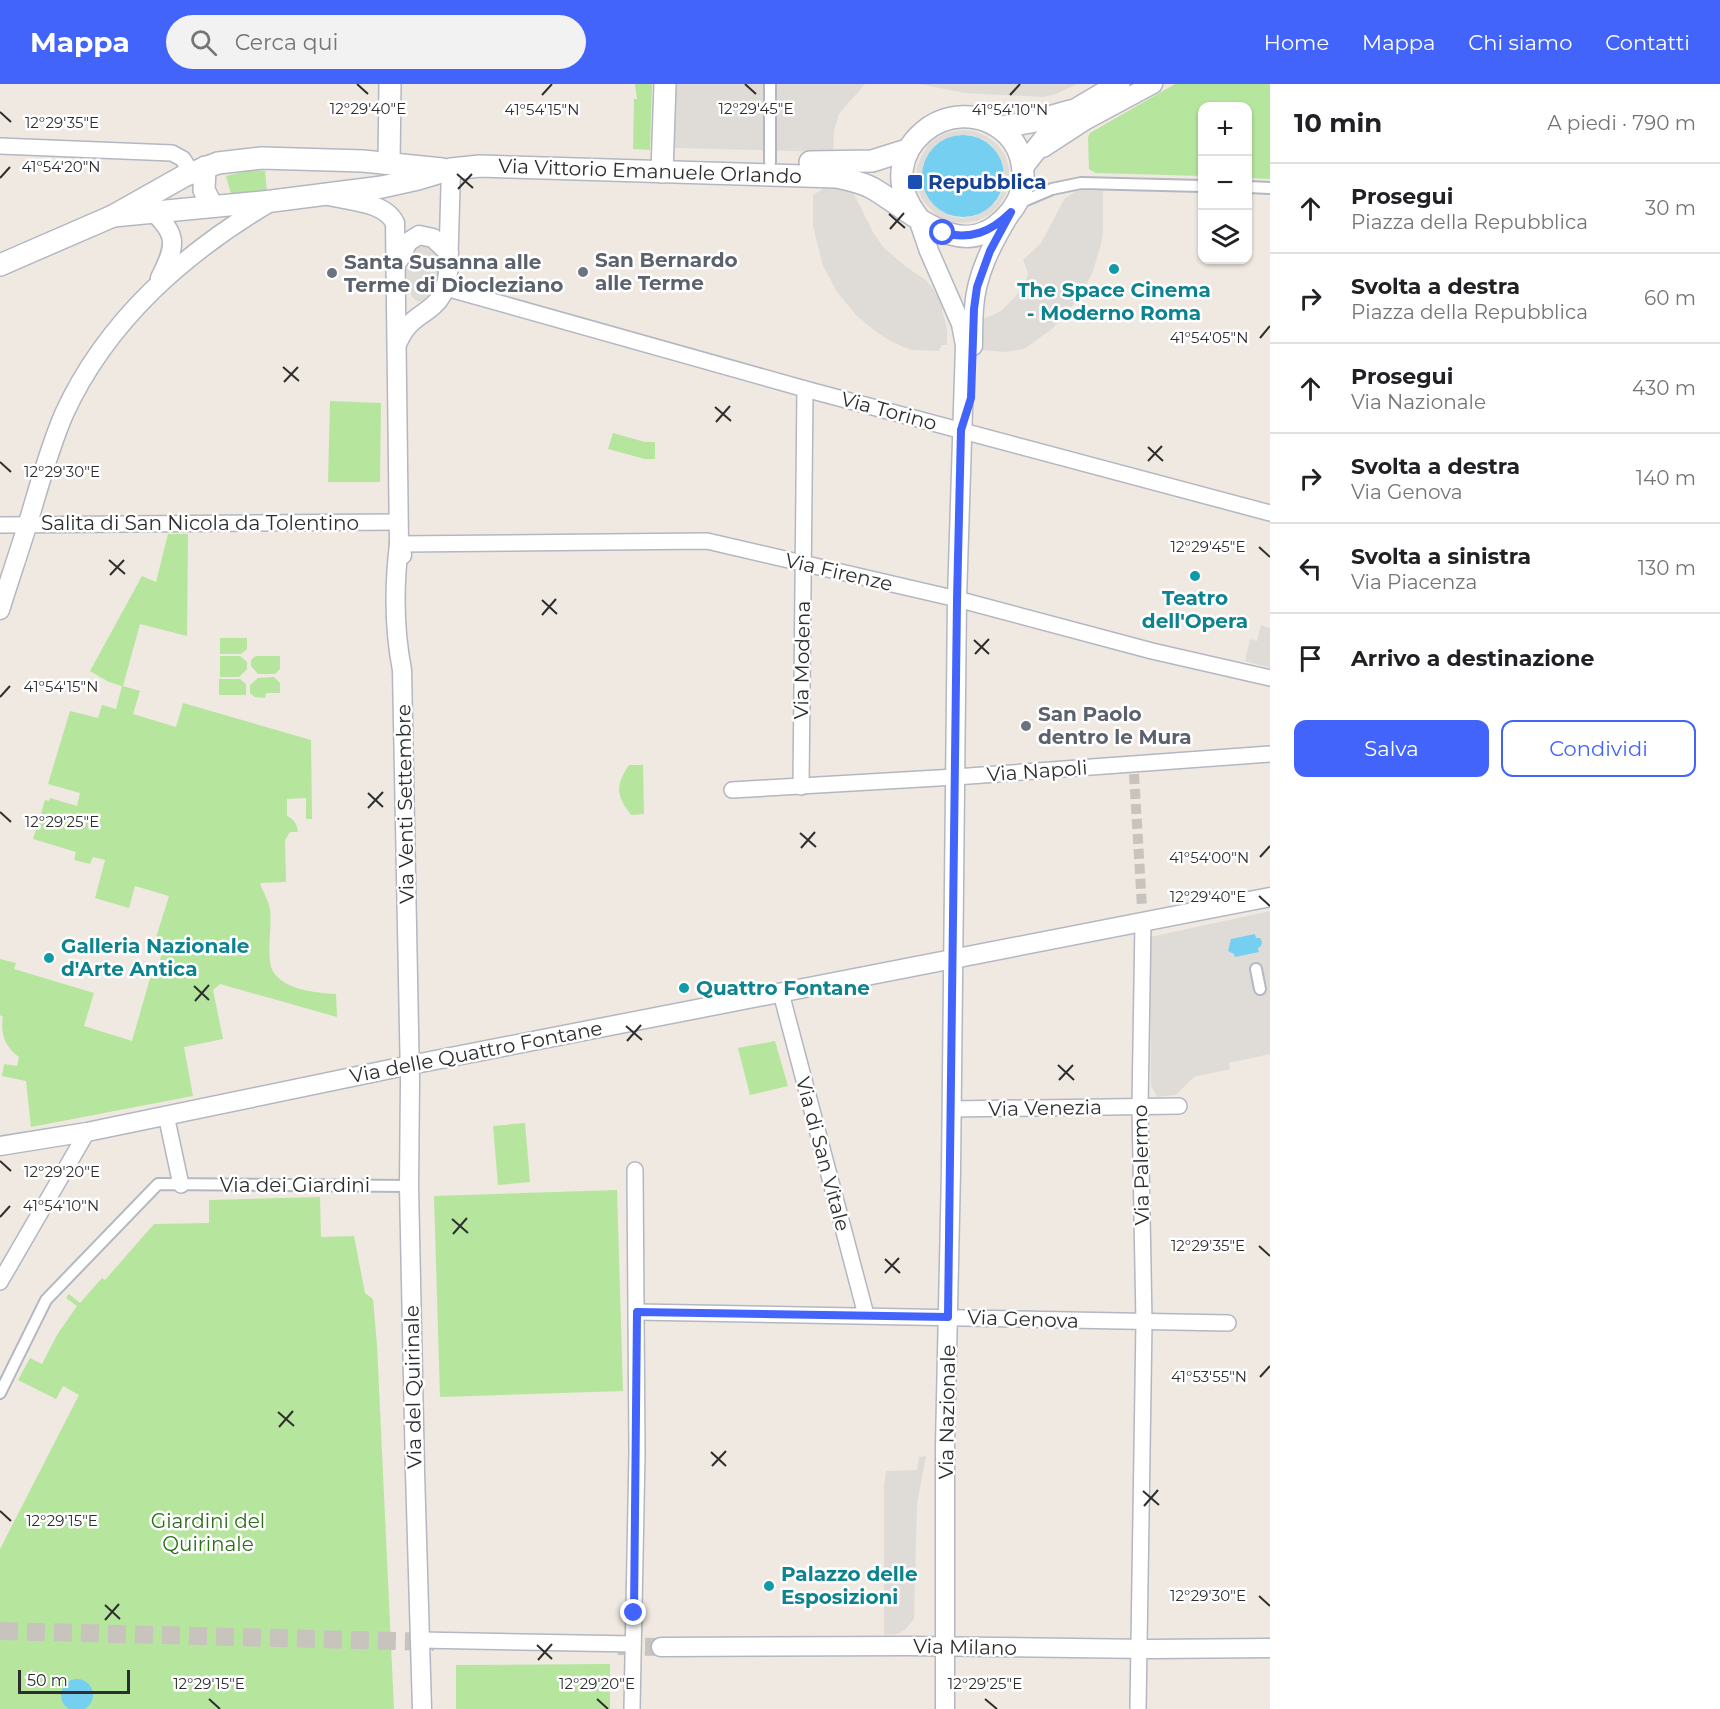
<!DOCTYPE html>
<html lang="it">
<meta charset="utf-8">
<style>
:root{--surface:#fff;--page:#f2f2f2;--text:#202124;--muted:#757577;--line:#e0e0e0;--accent:#4264fb}
body{margin:0;font-family:Montserrat,sans-serif;background:var(--page);color:var(--text)}
.controls{position:absolute;right:18px;top:18px;display:grid;overflow:hidden;border-radius:12px;box-shadow:0 2px 4px #0004}
.controls button{width:54px;height:54px;display:grid;place-items:center;padding:0;border:0;border-bottom:2px solid var(--line);background:var(--surface);color:var(--text);font:30px sans-serif}
.scale{position:absolute;left:18px;bottom:15px;width:112px;box-sizing:border-box;padding-left:6px;border:3px solid #2e2e2e;border-top:0;font-size:16px;line-height:21px;white-space:nowrap;color:#2e2e2e;-webkit-text-stroke:4px #fff;paint-order:stroke}
.stop{position:absolute;width:18px;height:18px;margin:-14px;border:4px solid #4264fb;border-radius:50%;background:#fff}
.stop.end{background:#4264fb;border-color:#fff;box-shadow:0 2px 6px #0008}
.list{margin:0;padding:0;list-style:none}
h2{display:flex;justify-content:space-between;align-items:center;height:78px;margin:0;padding:0 24px;font-size:26px}
h2 small{font-size:20px;font-weight:400;color:var(--muted)}
.list li{display:grid;grid-template-columns:39px 1fr auto;gap:18px;align-items:center;box-sizing:border-box;height:90px;padding:0 24px;border-top:2px solid var(--line)}
.list b{display:block;font-size:22px;white-space:nowrap}
.list p{margin:0;font-size:20px;white-space:nowrap;color:var(--muted)}
.list em{font-size:20px;font-style:normal;color:var(--muted)}
.actions{display:flex;gap:12px;padding:18px 24px}
.actions a{flex:1;padding:14px 0;border:2px solid var(--accent);border-radius:12px;text-align:center;font-size:21px;color:var(--accent)}
.actions .main{background:var(--accent);color:#fff}
.icon{flex:none;width:33px;height:33px;fill:none;stroke:currentColor;stroke-width:2;stroke-linecap:round;stroke-linejoin:round}
.map{position:relative;flex:none;width:1270px;height:1625px;overflow:hidden}
header{display:flex;align-items:center;gap:36px;box-sizing:border-box;height:84px;padding:0 30px;background:var(--accent);color:#fff}
header strong{font-size:28px}
nav{display:flex;gap:33px;margin-inline-start:auto;font-size:21px}
.search{width:420px;height:54px;background:var(--page);display:flex;align-items:center;gap:15px;box-sizing:border-box;padding:0 21px;border-radius:33px;color:var(--muted);font-size:22px}
main{display:flex}
aside{flex:1;background:var(--surface)}
.map>svg:first-child{display:block}
.green{fill:#b6e59e}
.plaza{fill:#dfdcd8;fill-rule:evenodd}
.water{fill:#75cff0}
.lines{fill:none;stroke-linecap:round;stroke-linejoin:round}
.pedestrian-tunnel{stroke:#c8c4bd;stroke-width:10;stroke-dasharray:10 5;stroke-linecap:butt}
.tertiary-tunnel{stroke:#c8c4bd;stroke-width:18;stroke-dasharray:18 9;stroke-linecap:butt}
.pedestrian-casing{stroke:#b4b7c1;stroke-width:14}
.minor-casing{stroke:#b4b7c1;stroke-width:18}
.tertiary-casing{stroke:#b4b7c1;stroke-width:21}
.secondary-casing{stroke:#b4b7c1;stroke-width:24}
.pedestrian{stroke:#fff;stroke-width:10}
.minor{stroke:#fff;stroke-width:15}
.tertiary{stroke:#fff;stroke-width:18}
.secondary{stroke:#fff;stroke-width:21}
.route{stroke:#4264fb;stroke-width:8}
.ticks{fill:none;stroke:#2e2e2e;stroke-width:2}
.transit-dot{fill:#1a4fb4;stroke:#fff;stroke-width:2}
.culture-dot{fill:#0f9aa8;stroke:#fff;stroke-width:2}
.worship-dot{fill:#6b7280;stroke:#fff;stroke-width:2}
.labels{text-anchor:middle;dominant-baseline:central;stroke-width:5;stroke-linejoin:round;paint-order:stroke}
.street-label{font-size:20px;fill:#2e2e2e;stroke:#fff}
.transit-label{font-size:20px;font-weight:bold;fill:#164399;stroke:#fff;text-anchor:start}
.worship-label{font-size:20px;font-weight:bold;fill:#5b616d;stroke:#fff;text-anchor:start}
.culture-label{font-size:20px;font-weight:bold;fill:#0d838f;stroke:#fff;text-anchor:start}
.park-label{font-size:20px;fill:#2c6e1b;stroke:#fff}
.ticks-label{font-size:15px;text-anchor:middle;fill:#2e2e2e;stroke:#fff;stroke-width:5;stroke-linejoin:round;paint-order:stroke}
</style>
<header>
<strong>Mappa</strong>
<div class="search"><svg class="icon" aria-label="search" viewBox="0 0 24 24"><circle cx="10" cy="10" r="6"/><path d="M15 15l6 6"/></svg>Cerca qui</div>
<nav><a>Home</a><a>Mappa</a><a>Chi siamo</a><a>Contatti</a></nav>
</header>
<main>
<div class="map">
<svg width="1270" height="1625" viewBox="0 0 1270 1625">
<rect width="100%" height="100%" fill="#efe9e1"/>
<g class="green">
<polygon points="635,0 652,0 650,66 633,65 634,15 637,15"/>
<polygon points="1175,0 1270,0 1270,95 1248,94 1248,22 1202,22 1202,92 1096,89 1089,85 1088,54 1090,49"/>
<polygon points="250,86 265,87 267,108 231,110 226,92"/>
<polygon points="330,317 381,319 380,398 328,398"/>
<polygon points="613,349 645,358 655,358 655,375 645,375 608,365"/>
<path d="M168,450H188L187,552L140,540L123,602L140,607L133,630L176,643L183,619L311,656L312,735H306V714L287,715V732C294,735 297,740 298,748H290L285,756L286,798L260,799C263,808 268,815 270,825C272,842 268,860 270,877C272,905 315,909 336,910L337,933L220,900L213,906L223,955L184,963L193,1012L31,1043L26,997L2,992L4,980L17,982L19,973C5,963 0,949 3,933L0,931V875L16,879L14,885L94,909L84,942L132,957L151,891L155,892L164,863L154,860L169,812L135,802L129,824L95,814L105,776L93,773L90,780L74,776L76,768L33,755L45,716L49,717L50,714L77,722L80,709L48,700L70,627L98,634L102,621L116,625L122,602L109,598L90,587L142,492L156,498Z"/>
<polygon points="220,554 247,554 247,565 241,570 220,570"/>
<polygon points="220,572 240,572 247,578 247,585 239,593 220,593"/>
<polygon points="256,572 280,572 280,585 275,590 258,590 251,582 251,576"/>
<polygon points="274,593 280,599 280,609 266,609 265,614 255,613 250,609 250,601 258,594"/>
<polygon points="219,595 240,595 246,600 246,611 219,611"/>
<path d="M629,681H643L644,730L631,731C616,711 615,702 629,681Z"/>
<polygon points="775,957 788,1002 750,1011 738,964"/>
<polygon points="525,1039 530,1098 498,1101 493,1042"/>
<polygon points="617,1106 623,1307 440,1313 434,1112"/>
<polygon points="320,1113 321,1153 354,1152 365,1209 373,1215 377,1261 394,1625 0,1625 0,1465 79,1311 63,1302 56,1315 18,1296 30,1274 42,1280 57,1251 77,1222 66,1214 69,1210 80,1219 102,1194 105,1196 154,1140 209,1139 209,1116"/>
<polygon points="610,1580 610,1625 456,1625 456,1581"/>
</g>
<g class="plaza">
<polygon points="674,0 865,0 839,30 834,47 833,68 672,64"/>
<polygon points="920,0 1077,0 1056,10 1044,13 964,9"/>
<path d="M963,46L974,47L986,52L997,60L1005,71L1009,84V97L1006,110L999,122L989,131L977,137L964,139L952,138L940,134L931,126L923,117L918,106L916,94L917,82L922,71L928,61L938,53L949,48ZM958,51H970L982,55L992,62L1004,84L1005,96L1002,108L995,119L975,132L962,134L950,132L923,82L928,71L936,61L946,55Z"/>
<polygon points="823,102 850,105 854,110 873,148 883,163 906,183 926,196 933,205 940,216 947,246 947,261 942,261 939,267 911,266 892,258 878,249 857,232 837,208 823,182 813,142 813,111 823,105"/>
<polygon points="1076,107 1103,107 1103,148 1101,160 1093,187 1081,212 1052,245 1024,265 1005,268 981,266 977,231 984,234 993,231 1002,226 1016,212 1025,199 1028,189 1023,176 1041,159 1065,114"/>
<polygon points="418,155 440,168 441,198 426,218 417,217 412,213 405,192 404,181"/>
<polygon points="1261,541 1270,544 1270,584 1245,577 1250,555 1257,557"/>
<polygon points="1270,827 1270,970 1229,979 1230,985 1194,993 1176,1011 1157,1013 1151,1002 1150,853"/>
<polygon points="926,1372 917,1420 914,1535 905,1546 897,1550 884,1551 884,1401 886,1387 917,1386 919,1373"/>
</g>
<g class="water">
<circle cx="963" cy="92" r="41"/>
<polygon points="1255,850 1256,854 1260,854 1262,858 1261,862 1258,864 1259,868 1235,873 1234,870 1228,867 1231,855"/>
<circle cx="77" cy="1611" r="16"/>
</g>
<g class="lines">
<polyline class="pedestrian-tunnel" points="1134,690 1142,823"/>
<g class="tertiary-tunnel">
<polyline points="0,1547 434,1558"/>
<polyline points="618,1562 661,1563"/>
</g>
<defs>
<g id="pedestrian">
<polyline points="770,0 770,78"/>
<polyline points="1248,103 1270,104"/>
<polyline points="1019,119 1052,105 1081,99 1202,102"/>
<polyline points="1256,885 1260,905"/>
<polyline points="0,1309 46,1216 158,1100 409,1102"/>
</g>
<g id="minor">
<polyline points="0,62 172,69 183,75 191,88"/>
<polyline points="446,204 805,305 1270,429"/>
<polyline points="0,441 399,438"/>
<polyline points="399,460 707,457 957,515 1152,567 1270,594"/>
<polyline points="801,703 805,305"/>
<polyline points="732,706 955,693 1270,670"/>
<polyline points="781,909 866,1231"/>
<polyline points="951,1025 1179,1022"/>
<polyline points="166,1031 181,1101"/>
<polyline points="0,1198 87,1048"/>
<polyline points="637,1228 1228,1239"/>
<polyline points="420,1556 633,1560"/>
<polyline points="632,1625 637,1369 635,1086"/>
<polyline points="1138,1625 1144,1238 1140,1023 1143,838"/>
</g>
<g id="tertiary">
<polyline points="1043,64 1086,36 1153,0"/>
<path d="M329,112C350,117 385,118 395,139L399,460L402,471"/>
<path d="M148,122C176,150 179,157 160,194"/>
<polyline points="917,132 929,167 961,240 965,261 957,515 951,1087 945,1362 945,1625"/>
<polyline points="399,176 408,158 419,151 433,154 449,169"/>
<path d="M398,258C413,222 443,234 448,189L451,85"/>
<path d="M973,262C973,249 973,237 974,224C976,191 992,160 1009,132"/>
<path d="M399,460C394,502 394,545 402,586L410,997L409,1102L415,1388L422,1625"/>
<path d="M0,526C9,497 19,468 28,439C39,402 49,365 64,330C107,236 184,169 272,117"/>
<polyline points="0,1062 87,1048 410,981 1270,813"/>
<polyline points="661,1563 909,1562 1150,1565 1270,1564"/>
</g>
<g id="secondary">
<polyline points="1001,43 1031,38 1070,27"/>
<polyline points="810,78 872,77 907,66"/>
<polyline points="389,79 390,0"/>
<polyline points="1023,82 1046,53 1070,29 1119,0"/>
<polyline points="205,83 204,106 212,122"/>
<polyline points="662,88 665,0"/>
<path d="M113,132L272,117L382,103L418,95L451,85L480,82L511,83L837,93C849,96 861,98 872,104C911,126 960,180 1004,135C1016,123 1024,108 1023,91C1023,75 1018,61 1007,50C952,0 867,69 917,132"/>
<polyline points="0,181 113,132 184,92 218,79 262,74 363,77 442,85"/>
</g>
</defs>
<use href="#pedestrian" class="pedestrian-casing"/>
<use href="#minor" class="minor-casing"/>
<use href="#tertiary" class="tertiary-casing"/>
<use href="#secondary" class="secondary-casing"/>
<use href="#pedestrian" class="pedestrian"/>
<use href="#minor" class="minor"/>
<use href="#tertiary" class="tertiary"/>
<use href="#secondary" class="secondary"/>
</g>
<g class="lines">
<path class="route" d="M634,1529L637,1228L948,1233L957,516L961,346L971,314L974,225L977,203L990,167L1011,128C991,148 971,156 943,149"/>
</g>
<path class="ticks" d="M357,0L368,10M745,0L756,10M542,11L552,0M1010,11L1020,0M0,28L11,38M457,90L473,104M0,94L10,83M458,105L472,90M889,130L905,144M890,145L904,129M1260,254L1270,242M283,283L299,297M284,298L298,283M715,323L731,337M716,338L730,322M1148,363L1163,377M1148,377L1162,362M0,378L11,388M1259,463L1270,473M109,476L125,490M110,491L124,476M542,516L557,530M542,531L556,515M974,556L989,570M975,570L989,555M0,613L10,602M368,709L383,723M368,724L383,708M0,728L11,738M800,749L816,763M801,764L815,748M1260,773L1270,762M1259,812L1270,822M194,902L209,916M195,917L209,901M626,942L642,956M627,957L641,941M1058,981L1074,996M1059,996L1073,981M0,1077L11,1087M0,1133L10,1122M452,1135L468,1149M453,1150L467,1134M1259,1162L1270,1172M885,1175L900,1189M885,1189L899,1174M1260,1293L1270,1282M278,1328L294,1342M279,1343L293,1327M711,1368L726,1382M712,1382L726,1367M1143,1407L1159,1421M1144,1422L1158,1406M0,1427L11,1437M1259,1512L1270,1522M105,1521L120,1535M105,1536L119,1520M537,1561L552,1575M538,1576L552,1560M209,1615L220,1625M597,1615L608,1625M985,1615L997,1625"/>
<rect class="transit-dot" x="907" y="90" width="16" height="16" rx="3"/>
<g class="culture-dot">
<circle cx="1114" cy="185" r="6"/>
<circle cx="1195" cy="492" r="6"/>
<circle cx="49" cy="874" r="6"/>
<circle cx="684" cy="904" r="6"/>
<circle cx="769" cy="1502" r="6"/>
</g>
<g class="worship-dot">
<circle cx="583" cy="188" r="6"/>
<circle cx="332" cy="189" r="6"/>
<circle cx="1026" cy="642" r="6"/>
</g>
<g class="labels">
<g class="street-label">
<text transform="translate(650 87) rotate(2)">Via Vittorio Emanuele Orlando</text>
<text transform="translate(889 327) rotate(15)">Via Torino</text>
<text x="200" y="439">Salita di San Nicola da Tolentino</text>
<text transform="translate(839 488) rotate(13)">Via Firenze</text>
<text transform="translate(802 576) rotate(-89)">Via Modena</text>
<text transform="translate(1037 687) rotate(-4)">Via Napoli</text>
<text transform="translate(405 720) rotate(-91)">Via Venti Settembre</text>
<text transform="translate(476 968) rotate(-11)">Via delle Quattro Fontane</text>
<text transform="translate(1045 1024) rotate(-1)">Via Venezia</text>
<text transform="translate(823 1070) rotate(75)">Via di San Vitale</text>
<text transform="translate(1141 1081) rotate(-91)">Via Palermo</text>
<text x="295" y="1101">Via dei Giardini</text>
<text transform="translate(1023 1235) rotate(2)">Via Genova</text>
<text transform="translate(413 1303) rotate(-91)">Via del Quirinale</text>
<text transform="translate(947 1328) rotate(-89)">Via Nazionale</text>
<text transform="translate(965 1563) rotate(1)">Via Milano</text>
</g>
<g class="transit-label">
<text x="928" y="98">Repubblica</text>
</g>
<g class="worship-label">
<text x="595" y="176">San Bernardo<tspan x="595" dy="23">alle Terme</tspan></text>
<text x="344" y="178">Santa Susanna alle<tspan x="344" dy="23">Terme di Diocleziano</tspan></text>
<text x="1038" y="630">San Paolo<tspan x="1038" dy="23">dentro le Mura</tspan></text>
</g>
<g class="culture-label">
<text x="1114" y="206" text-anchor="middle">The Space Cinema<tspan x="1114" dy="23">- Moderno Roma</tspan></text>
<text x="1195" y="514" text-anchor="middle">Teatro<tspan x="1195" dy="23">dell'Opera</tspan></text>
<text x="61" y="862">Galleria Nazionale<tspan x="61" dy="23">d'Arte Antica</tspan></text>
<text x="696" y="904">Quattro Fontane</text>
<text x="781" y="1490">Palazzo delle<tspan x="781" dy="23">Esposizioni</tspan></text>
</g>
<g class="park-label">
<text x="208" y="1437">Giardini del<tspan x="208" dy="23">Quirinale</tspan></text>
</g>
</g>
<g class="ticks-label">
<text x="368" y="30">12°29'40"E</text>
<text x="756" y="30">12°29'45"E</text>
<text x="542" y="31">41°54'15"N</text>
<text x="1010" y="31">41°54'10"N</text>
<text x="62" y="44">12°29'35"E</text>
<text x="61" y="88">41°54'20"N</text>
<text x="1209" y="259">41°54'05"N</text>
<text x="62" y="393">12°29'30"E</text>
<text x="1208" y="468">12°29'45"E</text>
<text x="61" y="608">41°54'15"N</text>
<text x="62" y="743">12°29'25"E</text>
<text x="1209" y="779">41°54'00"N</text>
<text x="1208" y="818">12°29'40"E</text>
<text x="62" y="1093">12°29'20"E</text>
<text x="61" y="1127">41°54'10"N</text>
<text x="1208" y="1167">12°29'35"E</text>
<text x="1209" y="1298">41°53'55"N</text>
<text x="62" y="1442">12°29'15"E</text>
<text x="1208" y="1517">12°29'30"E</text>
<text x="209" y="1605">12°29'15"E</text>
<text x="597" y="1605">12°29'20"E</text>
<text x="985" y="1605">12°29'25"E</text>
</g>
</svg>
<div class="controls">
<button>+</button>
<button>−</button>
<button><svg class="icon" aria-label="layers" viewBox="0 0 24 24"><path d="M12 4l9 5-9 5-9-5zM3 14l9 5 9-5"/></svg></button>
</div>
<div class="scale">50 m</div>
<div class="stop" style="left:943px;top:149px"></div>
<div class="stop end" style="left:634px;top:1529px"></div>
</div>
<aside>
<h2>10 min<small>A piedi · 790 m</small></h2>
<ul class="list">
<li><svg class="icon" aria-label="ahead" viewBox="0 0 24 24"><path d="M12 20V5M6 11l6-6 6 6"/></svg><div><b>Prosegui</b><p>Piazza della Repubblica</p></div><em>30 m</em></li>
<li><svg class="icon" aria-label="right" viewBox="0 0 24 24"><path d="M7 20v-9h11M14 6l5 5-5 5"/></svg><div><b>Svolta a destra</b><p>Piazza della Repubblica</p></div><em>60 m</em></li>
<li><svg class="icon" aria-label="ahead" viewBox="0 0 24 24"><path d="M12 20V5M6 11l6-6 6 6"/></svg><div><b>Prosegui</b><p>Via Nazionale</p></div><em>430 m</em></li>
<li><svg class="icon" aria-label="right" viewBox="0 0 24 24"><path d="M7 20v-9h11M14 6l5 5-5 5"/></svg><div><b>Svolta a destra</b><p>Via Genova</p></div><em>140 m</em></li>
<li><svg class="icon" aria-label="left" viewBox="0 0 24 24"><path d="M17 20v-9H6M10 6l-5 5 5 5"/></svg><div><b>Svolta a sinistra</b><p>Via Piacenza</p></div><em>130 m</em></li>
<li><svg class="icon" aria-label="arrive" viewBox="0 0 24 24"><path d="M6 21V4h12l-3 4 3 4H6"/></svg><div><b>Arrivo a destinazione</b></div></li>
</ul>
<div class="actions"><a class="main">Salva</a><a>Condividi</a></div>
</aside>
</main>
